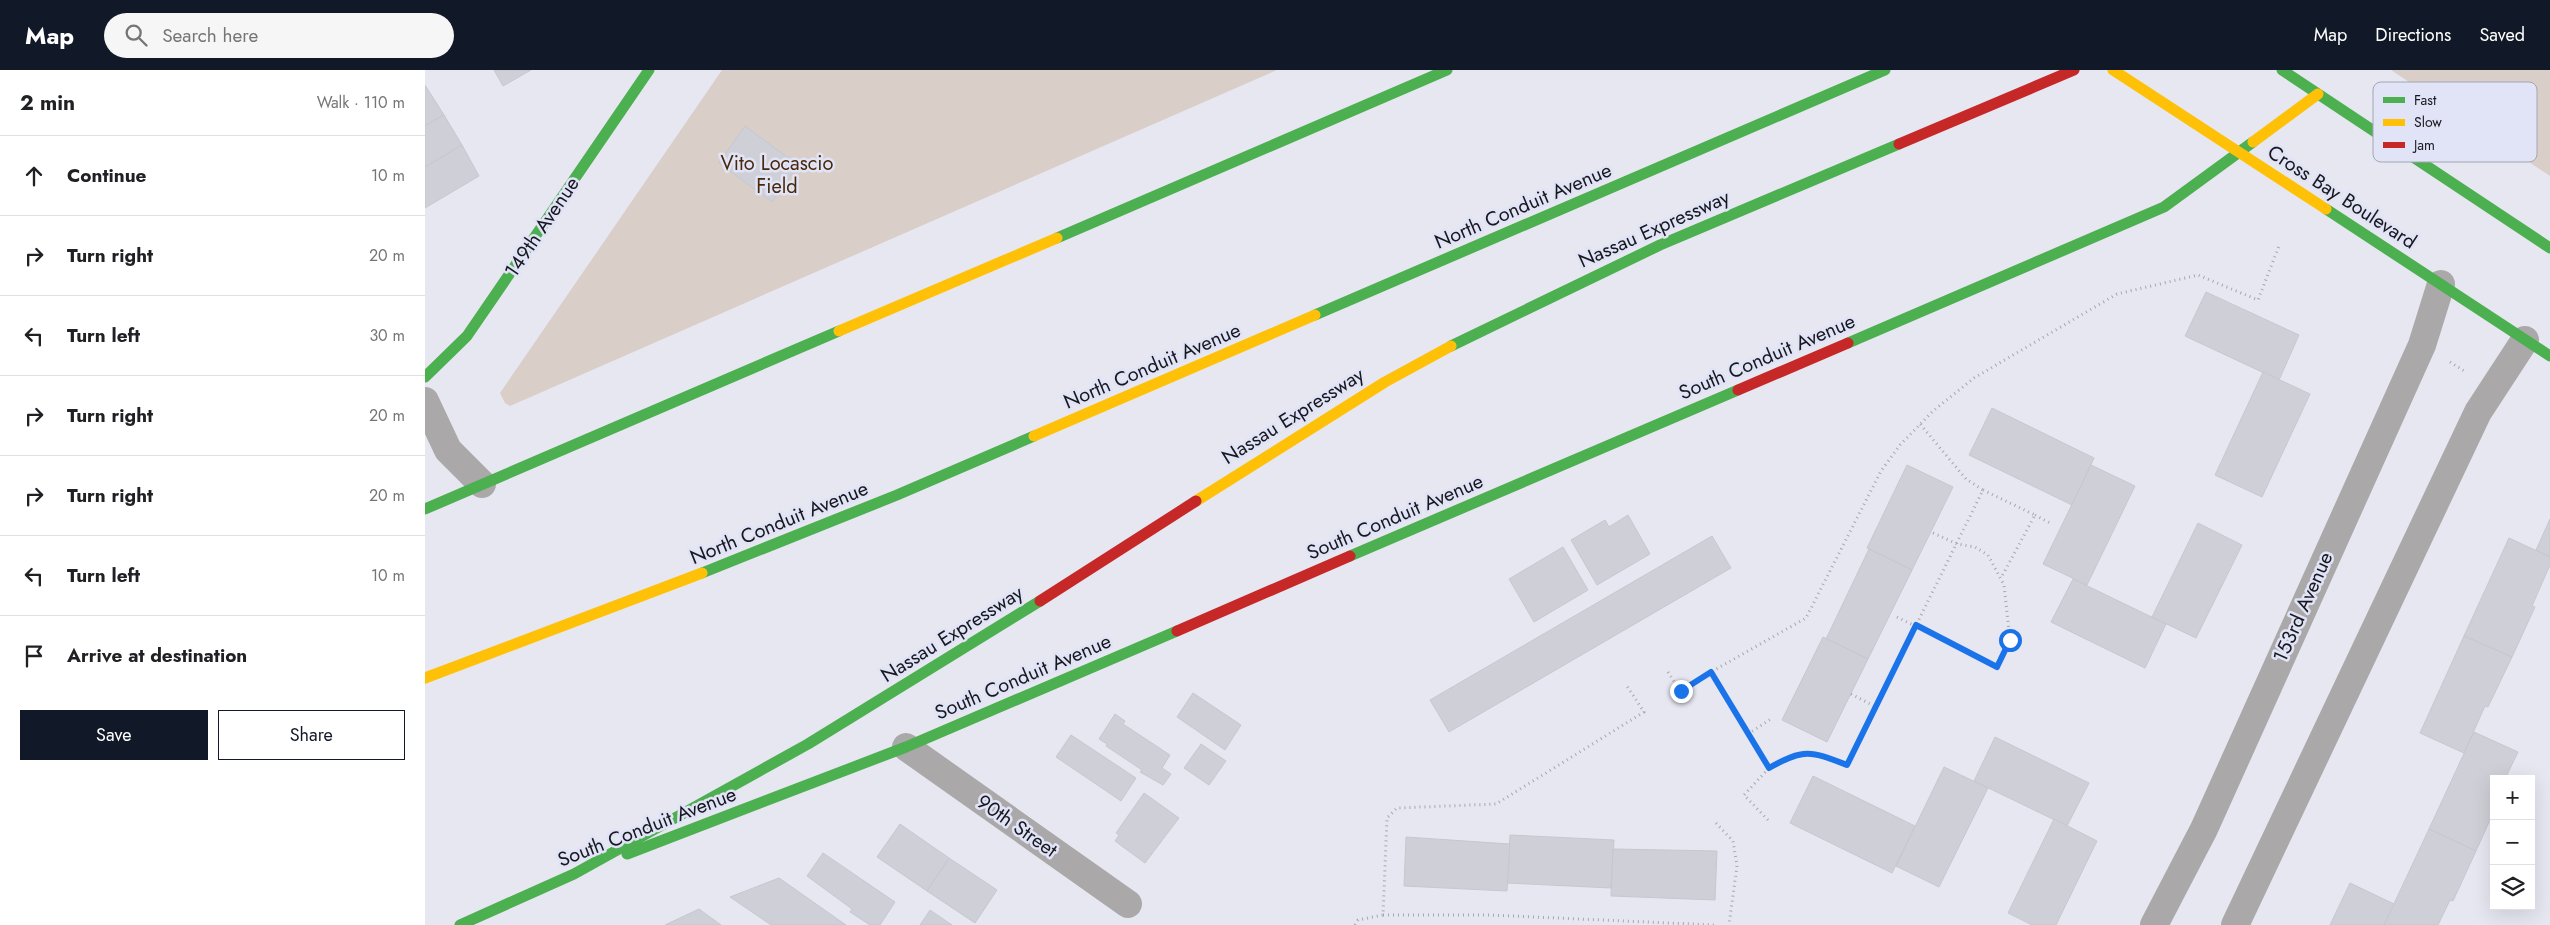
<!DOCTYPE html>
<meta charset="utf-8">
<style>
:root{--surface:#fff;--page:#f6f6f6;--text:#202124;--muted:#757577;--line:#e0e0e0;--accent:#111827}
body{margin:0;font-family:Jost,sans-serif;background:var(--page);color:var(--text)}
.controls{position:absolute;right:15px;bottom:15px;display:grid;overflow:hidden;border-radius:0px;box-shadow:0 5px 20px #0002}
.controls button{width:45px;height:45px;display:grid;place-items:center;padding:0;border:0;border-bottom:1px solid var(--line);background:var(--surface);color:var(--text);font:25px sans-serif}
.stop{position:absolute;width:15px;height:15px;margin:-11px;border:4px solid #1a73e8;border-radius:50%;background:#fff}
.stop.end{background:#1a73e8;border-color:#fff;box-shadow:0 1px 5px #0008}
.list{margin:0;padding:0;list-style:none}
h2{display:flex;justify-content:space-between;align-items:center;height:65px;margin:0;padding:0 20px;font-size:21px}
h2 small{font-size:16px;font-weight:400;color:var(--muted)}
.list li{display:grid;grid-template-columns:32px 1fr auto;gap:15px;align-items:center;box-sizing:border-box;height:80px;padding:0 20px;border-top:1px solid var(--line)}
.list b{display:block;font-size:19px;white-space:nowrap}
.list em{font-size:16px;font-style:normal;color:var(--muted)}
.actions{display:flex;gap:10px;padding:15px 20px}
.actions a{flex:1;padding:11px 0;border:1px solid var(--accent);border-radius:0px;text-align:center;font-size:18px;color:var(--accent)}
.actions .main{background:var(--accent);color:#fff}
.icon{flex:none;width:28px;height:28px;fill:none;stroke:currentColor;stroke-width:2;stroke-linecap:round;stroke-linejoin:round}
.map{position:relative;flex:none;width:2125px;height:855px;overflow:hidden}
header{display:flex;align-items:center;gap:30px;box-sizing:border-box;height:70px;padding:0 25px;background:var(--accent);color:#fff}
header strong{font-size:24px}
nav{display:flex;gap:28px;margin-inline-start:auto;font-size:18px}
.search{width:350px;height:45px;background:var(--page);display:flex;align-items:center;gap:12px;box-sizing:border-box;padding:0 18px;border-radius:28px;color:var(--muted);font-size:19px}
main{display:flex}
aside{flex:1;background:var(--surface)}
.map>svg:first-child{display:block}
.green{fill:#dacec8}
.building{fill:#cfd0d7;stroke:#c6c7cf}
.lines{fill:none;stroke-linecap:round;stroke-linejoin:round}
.path{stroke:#a8a7aa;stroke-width:3;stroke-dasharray:1 4;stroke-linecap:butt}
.street{stroke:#aaa8a8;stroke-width:28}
.fast{stroke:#4caf50;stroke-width:11}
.slow{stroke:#ffc107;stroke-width:11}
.jam{stroke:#c62828;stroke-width:11}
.route{stroke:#1a73e8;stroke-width:6}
.labels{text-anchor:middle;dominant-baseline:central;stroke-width:5;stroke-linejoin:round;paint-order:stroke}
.park-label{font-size:20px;fill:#482808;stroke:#e1e3f6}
.street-label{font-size:20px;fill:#17181e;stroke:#e1e3f6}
.key{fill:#e1e3f6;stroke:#a4a6b5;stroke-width:1}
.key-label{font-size:14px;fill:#17181e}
</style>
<header>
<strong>Map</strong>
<div class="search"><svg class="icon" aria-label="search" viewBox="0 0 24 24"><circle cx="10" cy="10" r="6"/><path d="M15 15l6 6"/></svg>Search here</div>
<nav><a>Map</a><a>Directions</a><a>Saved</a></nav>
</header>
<main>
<aside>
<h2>2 min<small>Walk · 110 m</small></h2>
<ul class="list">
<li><svg class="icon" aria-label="ahead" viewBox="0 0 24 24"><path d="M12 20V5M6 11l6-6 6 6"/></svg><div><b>Continue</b></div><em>10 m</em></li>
<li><svg class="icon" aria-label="right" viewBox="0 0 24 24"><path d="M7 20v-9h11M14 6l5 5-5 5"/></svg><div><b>Turn right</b></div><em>20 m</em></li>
<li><svg class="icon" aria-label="left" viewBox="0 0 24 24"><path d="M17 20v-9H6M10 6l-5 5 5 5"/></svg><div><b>Turn left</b></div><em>30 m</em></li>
<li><svg class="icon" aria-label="right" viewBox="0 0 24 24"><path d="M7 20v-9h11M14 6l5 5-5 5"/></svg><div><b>Turn right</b></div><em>20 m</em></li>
<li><svg class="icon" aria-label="right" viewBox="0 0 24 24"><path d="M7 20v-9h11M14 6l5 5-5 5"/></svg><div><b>Turn right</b></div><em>20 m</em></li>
<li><svg class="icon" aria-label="left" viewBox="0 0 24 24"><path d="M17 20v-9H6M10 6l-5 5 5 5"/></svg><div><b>Turn left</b></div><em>10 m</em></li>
<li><svg class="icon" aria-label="arrive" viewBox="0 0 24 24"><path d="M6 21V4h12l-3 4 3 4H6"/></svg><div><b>Arrive at destination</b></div></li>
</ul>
<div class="actions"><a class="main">Save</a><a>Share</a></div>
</aside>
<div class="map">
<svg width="2125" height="855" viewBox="0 0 2125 855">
<rect width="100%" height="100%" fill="#e6e7f1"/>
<g class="green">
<polygon points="297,0 852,0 85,336 80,333 75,323"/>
<polygon points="1966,0 2125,0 2125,106"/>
</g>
<g class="building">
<polygon points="69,0 106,0 78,16"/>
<polygon points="0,15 19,45 0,56"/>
<polygon points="19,45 37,75 0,97 0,56"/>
<polygon points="320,56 373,95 347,132 294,93"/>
<polygon points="37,75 54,106 0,138 0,97"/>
<polygon points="1781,222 1874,265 1854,310 1760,266"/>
<polygon points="1838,302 1885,324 1837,427 1790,405"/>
<polygon points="1567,338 1669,388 1647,435 1544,385"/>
<polygon points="1482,395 1528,417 1487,500 1442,478"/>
<polygon points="1666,395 1710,416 1662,515 1618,494"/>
<polygon points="1203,445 1225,484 1172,515 1146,470 1180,450 1184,457"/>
<polygon points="2125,449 2125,487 2111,480"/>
<polygon points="1773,453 1817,475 1771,568 1727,547"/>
<polygon points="1287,466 1306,498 1024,662 1005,630"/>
<polygon points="2084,468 2125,487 2125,495 2107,536 2110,537 2087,587 2039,566"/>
<polygon points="1138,477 1163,520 1109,552 1084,509"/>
<polygon points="1444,479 1487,500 1443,589 1401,569"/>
<polygon points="1648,509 1741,554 1720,598 1626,552"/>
<polygon points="2039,566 2087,587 2063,637 2060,636 2039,683 1995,663"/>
<polygon points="1398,567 1443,589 1402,672 1357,650"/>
<polygon points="768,623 816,655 800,680 752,647"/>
<polygon points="690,644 700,651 698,654 745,685 737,698 746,704 738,715 715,702 717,700 681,676 682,674 674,669"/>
<polygon points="2049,662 2093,682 2080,709 2069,709 2069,741 2051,781 2004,759"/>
<polygon points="646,665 711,708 696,731 631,687"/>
<polygon points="1570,667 1664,713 1642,756 1549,711"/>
<polygon points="776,674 801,691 784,715 759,698"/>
<polygon points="1519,697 1563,718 1514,817 1471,796"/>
<polygon points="1388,706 1490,756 1467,803 1365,753"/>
<polygon points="719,723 754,748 720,793 690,771 694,765 691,763"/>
<polygon points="1629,749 1672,771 1631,855 1607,855 1583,843"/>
<polygon points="475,754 524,788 502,821 452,787"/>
<polygon points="2004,759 2051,781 2028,831 2025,830 2013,855 1959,855"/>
<polygon points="1085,765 1189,770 1186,818 1082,813"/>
<polygon points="981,767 1085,774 1082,821 979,816"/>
<polygon points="1188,779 1292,781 1290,830 1186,826"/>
<polygon points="398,783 470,832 455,855 445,855 425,842 427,839 382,806"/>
<polygon points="524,788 572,820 550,853 502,821"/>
<polygon points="354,808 421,855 346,855 305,827"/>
<polygon points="1925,813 1969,834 1959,855 1905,855"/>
<polygon points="274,839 296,855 240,855"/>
<polygon points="505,840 527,855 495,855"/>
</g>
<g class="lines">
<g class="path">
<polyline points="2025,292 2041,302"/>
<polyline points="1558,420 1610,445 1576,508"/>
<polyline points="1610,445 1625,453"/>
<polyline points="1472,547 1572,597 1585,570 1579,515 1563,485 1550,477 1532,474 1506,462"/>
<polyline points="1243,602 1255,621 1286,602"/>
<polyline points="1426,624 1451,637"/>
<polyline points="1323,664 1346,649"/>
<path d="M1344,698C1379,678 1386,681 1422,695L1558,420L1541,409L1495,354"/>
<polyline points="1343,750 1319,725 1344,698 1286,602 1381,548 1456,401 1475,375 1508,341 1549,308 1692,224 1773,205 1833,230 1854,176"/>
<polyline points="1291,753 1308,771 1312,796 1304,855"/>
<polyline points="958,845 1064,845 1290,855"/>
<polyline points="930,855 933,850 958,845 962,748 972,738 1071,734 1219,642 1202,616"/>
</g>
<g class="street">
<polyline points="0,331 23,380 57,414"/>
<polyline points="481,677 703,834"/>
<polyline points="1729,855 1779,759 1997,275 2016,214"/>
<polyline points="1810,855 2053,342 2100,270"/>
</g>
<g class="fast">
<polyline points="1857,0 2125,178"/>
<polyline points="1901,139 2125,286"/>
<polyline points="632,168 1022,0"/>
<polyline points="890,245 1460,0"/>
<polyline points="1423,273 1739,137 1828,72"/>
<polyline points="1026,276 1235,175 1474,74"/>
<polyline points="0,307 42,266 224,0"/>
<polyline points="0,439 414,261"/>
<polyline points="925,486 1313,320"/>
<polyline points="277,503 472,425 609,366"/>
<polyline points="202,784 481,677 752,561"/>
<polyline points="35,855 149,804 383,674 615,531"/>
</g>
<g class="slow">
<polyline points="1688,0 1901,139"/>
<polyline points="1828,72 1893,24"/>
<polyline points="414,261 632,168"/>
<polyline points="609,366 890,245"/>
<polyline points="771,431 960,312 1026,276"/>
<polyline points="0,608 277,503"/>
</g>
<g class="jam">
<polyline points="1474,74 1649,0"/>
<polyline points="1313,320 1423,273"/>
<polyline points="615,531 771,431"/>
<polyline points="752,561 925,486"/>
</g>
</g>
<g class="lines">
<path class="route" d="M1256,621L1286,602L1344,698C1379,678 1386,681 1422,695L1491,555L1572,597L1585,570"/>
</g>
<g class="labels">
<g class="park-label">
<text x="352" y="93">Vito Locascio<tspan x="352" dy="23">Field</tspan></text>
</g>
<g class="street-label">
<text transform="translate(1917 127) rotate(33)">Cross Bay Boulevard</text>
<text transform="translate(1098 136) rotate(-23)">North Conduit Avenue</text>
<text transform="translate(117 157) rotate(-56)">149th Avenue</text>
<text transform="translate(1229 159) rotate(-24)">Nassau Expressway</text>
<text transform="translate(1342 287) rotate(-23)">South Conduit Avenue</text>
<text transform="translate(727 296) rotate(-23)">North Conduit Avenue</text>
<text transform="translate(868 346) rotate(-32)">Nassau Expressway</text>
<text transform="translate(970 447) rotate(-23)">South Conduit Avenue</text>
<text transform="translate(354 453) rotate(-22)">North Conduit Avenue</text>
<text transform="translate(1878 537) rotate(-66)">153rd Avenue</text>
<text transform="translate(527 564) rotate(-32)">Nassau Expressway</text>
<text transform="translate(598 607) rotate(-23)">South Conduit Avenue</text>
<text transform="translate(592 756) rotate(35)">90th Street</text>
<text transform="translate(222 757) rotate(-21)">South Conduit Avenue</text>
</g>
</g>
<rect x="1948" y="12" width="164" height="80" rx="8" class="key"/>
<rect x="1958" y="27" width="22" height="6" fill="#4caf50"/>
<rect x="1958" y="49" width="22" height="7" fill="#ffc107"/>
<rect x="1958" y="72" width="22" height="6" fill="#c62828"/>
<g class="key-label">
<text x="1989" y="35">Fast</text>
<text x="1989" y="57">Slow</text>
<text x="1989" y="80">Jam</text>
</g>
</svg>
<div class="controls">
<button>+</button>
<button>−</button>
<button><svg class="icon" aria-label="layers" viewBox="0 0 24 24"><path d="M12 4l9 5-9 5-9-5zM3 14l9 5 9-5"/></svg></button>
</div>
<div class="stop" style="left:1585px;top:570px"></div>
<div class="stop end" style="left:1256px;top:621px"></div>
</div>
</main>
